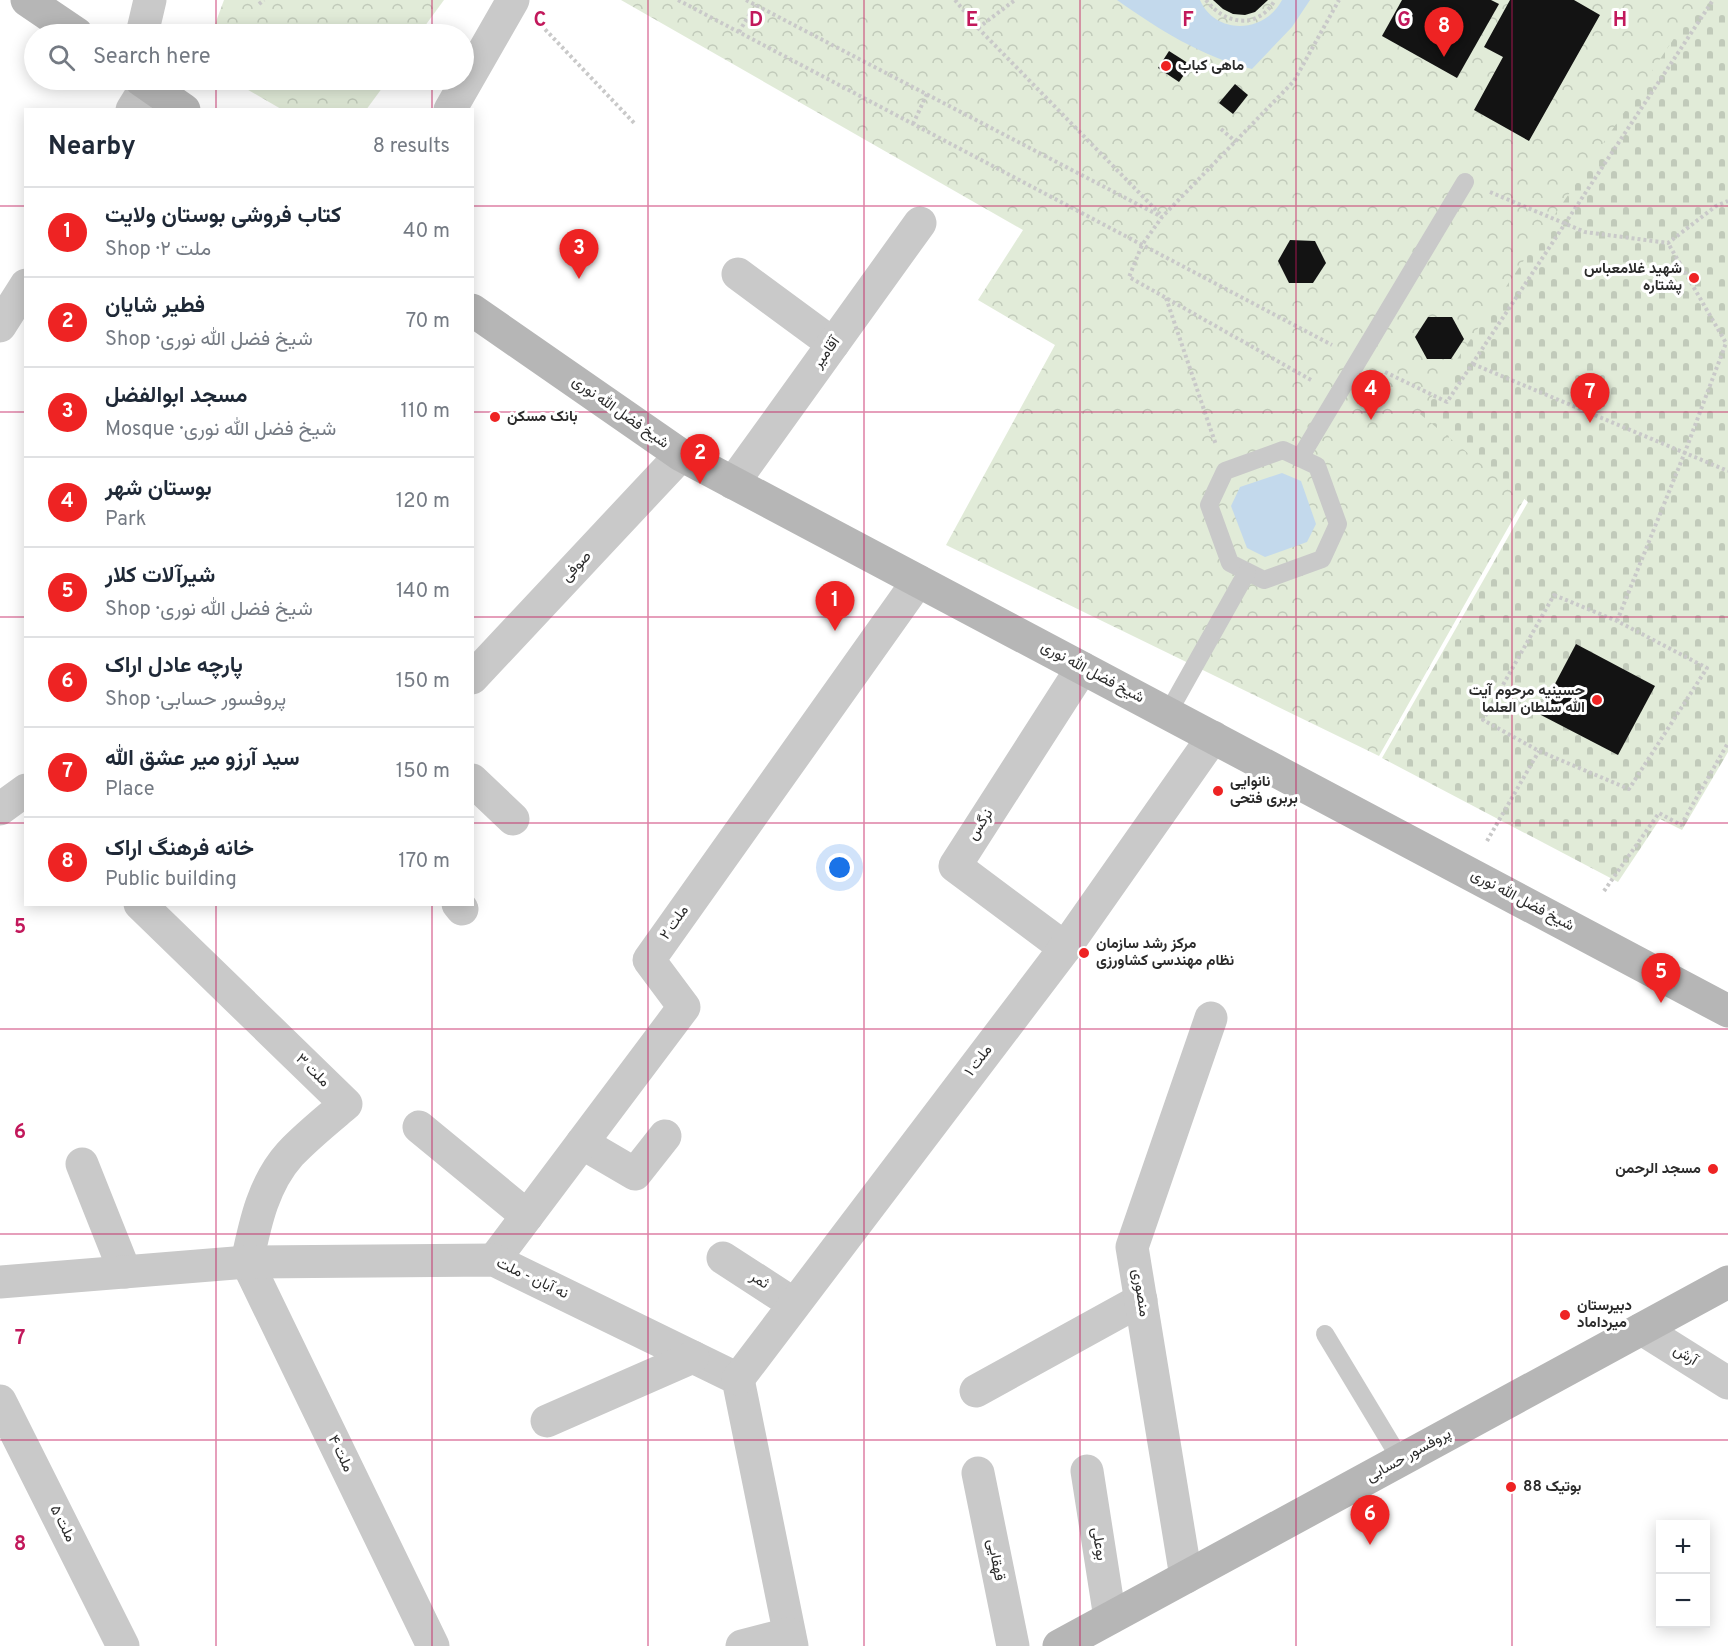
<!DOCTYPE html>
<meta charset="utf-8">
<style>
:root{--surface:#fff;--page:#f6f6f7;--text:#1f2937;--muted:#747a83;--line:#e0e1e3;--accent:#ee2323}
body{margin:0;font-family:Overpass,Vazirmatn,sans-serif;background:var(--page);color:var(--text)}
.controls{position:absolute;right:18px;bottom:18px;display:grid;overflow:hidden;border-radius:0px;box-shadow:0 3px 15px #0003}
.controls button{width:54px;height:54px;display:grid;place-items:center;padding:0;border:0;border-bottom:2px solid var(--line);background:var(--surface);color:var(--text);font:30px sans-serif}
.you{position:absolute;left:840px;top:868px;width:21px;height:21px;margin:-15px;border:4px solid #fff;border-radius:50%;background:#1a73e8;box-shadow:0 0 0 9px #1a73e833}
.badge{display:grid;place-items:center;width:39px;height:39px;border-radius:50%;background:var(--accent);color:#fff;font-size:20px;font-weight:700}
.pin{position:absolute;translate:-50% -50px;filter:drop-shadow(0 2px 3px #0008)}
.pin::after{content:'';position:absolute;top:32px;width:21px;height:18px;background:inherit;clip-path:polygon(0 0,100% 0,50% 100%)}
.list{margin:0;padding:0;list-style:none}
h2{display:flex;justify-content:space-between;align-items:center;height:78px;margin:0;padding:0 24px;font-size:26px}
h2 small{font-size:20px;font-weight:400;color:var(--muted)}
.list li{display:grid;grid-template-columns:39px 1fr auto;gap:18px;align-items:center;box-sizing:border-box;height:90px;padding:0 24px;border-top:2px solid var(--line)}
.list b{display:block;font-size:22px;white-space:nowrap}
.list p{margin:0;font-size:20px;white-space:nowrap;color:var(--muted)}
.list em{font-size:20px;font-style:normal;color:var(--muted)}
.icon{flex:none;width:33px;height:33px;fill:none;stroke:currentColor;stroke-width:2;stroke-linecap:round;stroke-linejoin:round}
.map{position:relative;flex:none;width:1728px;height:1646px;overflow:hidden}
.search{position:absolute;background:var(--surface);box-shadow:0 3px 15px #0003;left:24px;top:24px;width:450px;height:66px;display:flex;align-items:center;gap:15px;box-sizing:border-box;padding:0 21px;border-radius:33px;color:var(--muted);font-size:22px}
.panel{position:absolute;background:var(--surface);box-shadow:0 3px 15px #0003;left:24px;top:108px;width:450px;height:798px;border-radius:0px}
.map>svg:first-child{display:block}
.forest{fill:url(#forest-crowns)}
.cemetery{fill:url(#cemetery-stones)}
.water{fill:#c3d9ec}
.building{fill:#131313}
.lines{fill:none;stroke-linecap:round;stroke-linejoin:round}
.path{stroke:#c9c9c9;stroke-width:4;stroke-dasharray:3 3;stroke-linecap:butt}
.lane{stroke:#c9c9c9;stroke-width:18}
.street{stroke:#c9c9c9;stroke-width:33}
.secondary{stroke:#b6b6b6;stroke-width:33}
.grid{fill:none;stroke:#c2185b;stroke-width:1.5;stroke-opacity:0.55}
.poi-dot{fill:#ee2323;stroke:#fff;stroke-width:2}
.labels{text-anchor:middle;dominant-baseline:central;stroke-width:6;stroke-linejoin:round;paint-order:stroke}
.poi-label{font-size:15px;font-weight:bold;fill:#2c2c2c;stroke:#fff;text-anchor:start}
.street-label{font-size:15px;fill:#2c2c2c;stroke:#fff}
.grid-label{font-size:20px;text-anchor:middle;font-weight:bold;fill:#c2185b;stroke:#fff;stroke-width:6;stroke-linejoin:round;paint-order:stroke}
</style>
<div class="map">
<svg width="1728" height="1646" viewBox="0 0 1728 1646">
<defs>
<pattern id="forest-crowns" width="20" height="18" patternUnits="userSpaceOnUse" patternTransform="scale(1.5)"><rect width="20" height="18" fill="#e1ebd8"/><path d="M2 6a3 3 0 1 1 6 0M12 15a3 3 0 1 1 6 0" fill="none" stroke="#c1caba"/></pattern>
<pattern id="cemetery-stones" width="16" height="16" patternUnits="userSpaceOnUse" patternTransform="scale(1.5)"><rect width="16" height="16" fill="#e1ebd8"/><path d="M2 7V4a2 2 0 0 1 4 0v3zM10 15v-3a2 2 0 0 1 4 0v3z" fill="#c1caba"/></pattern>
</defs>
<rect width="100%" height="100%" fill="#fff"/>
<g class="forest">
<polygon points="224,0 444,0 419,34 215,34 214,27"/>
<polygon points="621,0 1728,0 1526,496 1379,756 946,545 1055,345 978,300 1023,230"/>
<polygon points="231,80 388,80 366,110 281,109"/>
</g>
<polygon class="cemetery" points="1700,0 1728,0 1728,752 1682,830 1660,819 1618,882 1382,758 1528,502 1420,414"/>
<g class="water">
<path d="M1117,0H1200C1216,36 1265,33 1282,0H1310L1292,27L1252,69C1202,57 1158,29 1117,0Z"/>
<polygon points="1282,473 1301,481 1316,524 1307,542 1265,557 1247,548 1231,506 1240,487"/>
</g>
<g class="building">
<polygon points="1213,0 1268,0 1255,12 1245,15 1233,14 1223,9"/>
<polygon points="1402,0 1491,0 1499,4 1457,78 1382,36"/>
<polygon points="1510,0 1574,0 1600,15 1529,141 1474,110 1503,57 1484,47"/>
<polygon points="1169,51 1191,65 1179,82 1158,68"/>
<polygon points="1235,84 1248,95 1233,114 1219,103"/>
<polygon points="1290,240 1315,241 1326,263 1313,283 1289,283 1278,261"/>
<polygon points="1428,317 1452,317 1464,339 1451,359 1427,359 1415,337"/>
<polygon points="1576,644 1655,686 1618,755 1539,714"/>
</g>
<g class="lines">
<g class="path">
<polyline points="678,0 1332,345"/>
<polyline points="746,0 1162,217"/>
<polyline points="955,0 978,28 1160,214"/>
<path d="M1206,0C1225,25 1258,30 1275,0"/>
<polyline points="259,4 264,0"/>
<polyline points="541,25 636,125"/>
<polyline points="978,28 1015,0"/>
<polyline points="739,32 755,5"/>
<polyline points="913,124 927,94"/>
<polyline points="1221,129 1236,142"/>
<polyline points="1490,192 1585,232 1668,243 1716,206 1728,201"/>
<polyline points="1166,298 1216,445"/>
<polyline points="1473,364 1728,471"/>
<polyline points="1385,372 1447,402 1713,0"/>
<polyline points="1311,380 1129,277 1142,245 1162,217 1294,81 1339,0"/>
<polygon points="1554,595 1617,621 1707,668 1629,789 1539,751 1483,720"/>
<polyline points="1617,621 1685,452 1726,343 1668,243"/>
<polyline points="1487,841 1539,751"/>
<polyline points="1604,891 1659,813 1681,825 1728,743"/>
</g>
<g class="lane">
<polygon points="1283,450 1317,466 1338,524 1322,559 1264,580 1230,563 1209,505 1225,471"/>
<polyline points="1300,458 1465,182"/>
<polyline points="1168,713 1247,572"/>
<polyline points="1325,1334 1401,1460"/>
</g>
<g class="street">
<polyline points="142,34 150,0"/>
<polyline points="132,110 148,84"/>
<polyline points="450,110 513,0"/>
<polyline points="738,274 833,344"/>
<polyline points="0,326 26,285"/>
<polyline points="733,483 920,223"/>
<polyline points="472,678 681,455"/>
<polyline points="472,780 513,819"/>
<polyline points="0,809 26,790"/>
<path d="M140,904L346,1104C327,1120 307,1136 290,1154C263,1184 255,1224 247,1262L433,1646"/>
<polyline points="458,904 462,909"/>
<polyline points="1065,948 955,866 1082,668"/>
<polyline points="419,1127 527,1216"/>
<polyline points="582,1143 635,1174 665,1136"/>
<polyline points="82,1164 125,1272"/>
<polyline points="723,1258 794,1304"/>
<polyline points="494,1260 684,1007 649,960 918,581"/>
<polyline points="0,1282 247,1262 494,1260 738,1379 792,1646"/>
<polyline points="1642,1329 1728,1383"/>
<polyline points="738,1379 1065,948 1213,737"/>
<polyline points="976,1391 1141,1300"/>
<polyline points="0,1401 123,1646"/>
<polyline points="547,1421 693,1357"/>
<polyline points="1087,1471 1110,1618"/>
<polyline points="978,1473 1013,1646"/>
<polyline points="1186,1577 1132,1247 1211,1018"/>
<polyline points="742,1646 789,1634"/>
</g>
<g class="secondary">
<polyline points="27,0 77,34"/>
<polyline points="141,80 184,110"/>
<polyline points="472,310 681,455 1728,1011"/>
<polyline points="1059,1646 1728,1282"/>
</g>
</g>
<path class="grid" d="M216,0V34M432,0V34M648,0V1646M864,0V1646M1080,0V1646M1296,0V1646M1512,0V1646M216,80V110M432,80V110M0,206H26M472,206H1728M0,412H26M472,412H1728M0,617H26M472,617H1728M0,823H26M472,823H1728M216,904V1646M432,904V1646M0,1029H1728M0,1234H1728M0,1440H1728"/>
<g class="poi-dot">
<circle cx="1166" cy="66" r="6"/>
<circle cx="1694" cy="278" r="6"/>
<circle cx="495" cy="417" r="6"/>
<circle cx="1597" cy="700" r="6"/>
<circle cx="1218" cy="791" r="6"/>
<circle cx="1084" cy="953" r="6"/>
<circle cx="1713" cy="1169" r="6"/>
<circle cx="1565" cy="1315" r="6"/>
<circle cx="1511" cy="1487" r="6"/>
</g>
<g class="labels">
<g class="poi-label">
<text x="1178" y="66">ماهی کباب</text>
<text x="1682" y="269" text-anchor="end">شهید غلامعباس<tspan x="1682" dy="17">پشتاره</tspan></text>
<text x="507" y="417">بانک مسکن</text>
<text x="1585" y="691" text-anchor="end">حسینیه مرحوم آیت<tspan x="1585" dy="17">الله سلطان العلما</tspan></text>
<text x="1230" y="782">نانوایی<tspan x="1230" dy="17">بربری فتحی</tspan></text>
<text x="1096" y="944">مرکز رشد سازمان<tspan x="1096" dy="17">نظام مهندسی کشاورزی</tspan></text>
<text x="1701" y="1169" text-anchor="end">مسجد الرحمن</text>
<text x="1577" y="1306">دبیرستان<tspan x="1577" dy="17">میرداماد</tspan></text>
<text x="1523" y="1487">بوتیک 88</text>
</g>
<g class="street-label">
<text transform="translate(827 353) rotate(-54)">آقامیر</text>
<text transform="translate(620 413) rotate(35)">شیخ فضل الله نوری</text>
<text transform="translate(577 567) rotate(-47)">صوفی</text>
<text transform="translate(1092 673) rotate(28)">شیخ فضل الله نوری</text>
<text transform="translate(981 825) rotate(-57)">نرگس</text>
<text transform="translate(1522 901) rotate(28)">شیخ فضل الله نوری</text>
<text transform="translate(675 923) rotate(-55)">ملت ۲</text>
<text transform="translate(979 1061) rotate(-53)">ملت ۱</text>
<text transform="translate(312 1071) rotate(44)">ملت ۳</text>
<text transform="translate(532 1279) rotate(25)">نه آبان - ملت</text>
<text transform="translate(759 1281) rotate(33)">ثمر</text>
<text transform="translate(1140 1293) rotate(81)">منصوری</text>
<text transform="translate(1685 1356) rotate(32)">آرش</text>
<text transform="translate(340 1454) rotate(64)">ملت ۴</text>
<text transform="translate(1409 1456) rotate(-29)">پروفسور حسابی</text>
<text transform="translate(62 1524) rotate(63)">ملت ۵</text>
<text transform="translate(1098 1544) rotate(81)">بوعلی</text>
<text transform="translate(995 1560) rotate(79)">قهقایی</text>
</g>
</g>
<g class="grid-label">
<text x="540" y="26">C</text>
<text x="756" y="26">D</text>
<text x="972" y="26">E</text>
<text x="1188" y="26">F</text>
<text x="1404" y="26">G</text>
<text x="1620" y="26">H</text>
<text x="20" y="933">5</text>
<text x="20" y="1138">6</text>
<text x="20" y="1344">7</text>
<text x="20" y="1550">8</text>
</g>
</svg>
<div class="controls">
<button>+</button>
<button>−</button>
</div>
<div class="you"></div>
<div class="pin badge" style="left:835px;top:631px">1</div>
<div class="pin badge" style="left:700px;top:484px">2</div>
<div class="pin badge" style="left:579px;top:279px">3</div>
<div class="pin badge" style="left:1371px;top:420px">4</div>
<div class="pin badge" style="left:1661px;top:1003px">5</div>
<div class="pin badge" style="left:1370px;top:1545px">6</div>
<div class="pin badge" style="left:1590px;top:423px">7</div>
<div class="pin badge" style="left:1444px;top:57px">8</div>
<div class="search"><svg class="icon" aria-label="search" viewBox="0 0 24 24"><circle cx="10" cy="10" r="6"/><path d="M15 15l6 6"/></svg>Search here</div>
<section class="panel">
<h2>Nearby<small>8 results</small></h2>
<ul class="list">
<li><span class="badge">1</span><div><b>کتاب فروشی بوستان ولایت</b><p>Shop · ملت ۲</p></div><em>40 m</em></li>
<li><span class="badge">2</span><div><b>فطیر شایان</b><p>Shop · شیخ فضل الله نوری</p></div><em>70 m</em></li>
<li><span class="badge">3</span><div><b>مسجد ابوالفضل</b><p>Mosque · شیخ فضل الله نوری</p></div><em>110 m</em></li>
<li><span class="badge">4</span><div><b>بوستان شهر</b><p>Park</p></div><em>120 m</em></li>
<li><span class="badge">5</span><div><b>شیرآلات کلار</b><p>Shop · شیخ فضل الله نوری</p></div><em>140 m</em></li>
<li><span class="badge">6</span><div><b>پارچه عادل اراک</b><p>Shop · پروفسور حسابی</p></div><em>150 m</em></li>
<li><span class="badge">7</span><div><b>سید آرزو میر عشق الله</b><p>Place</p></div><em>150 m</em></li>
<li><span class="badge">8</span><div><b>خانه فرهنگ اراک</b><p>Public building</p></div><em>170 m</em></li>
</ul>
</section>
</div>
